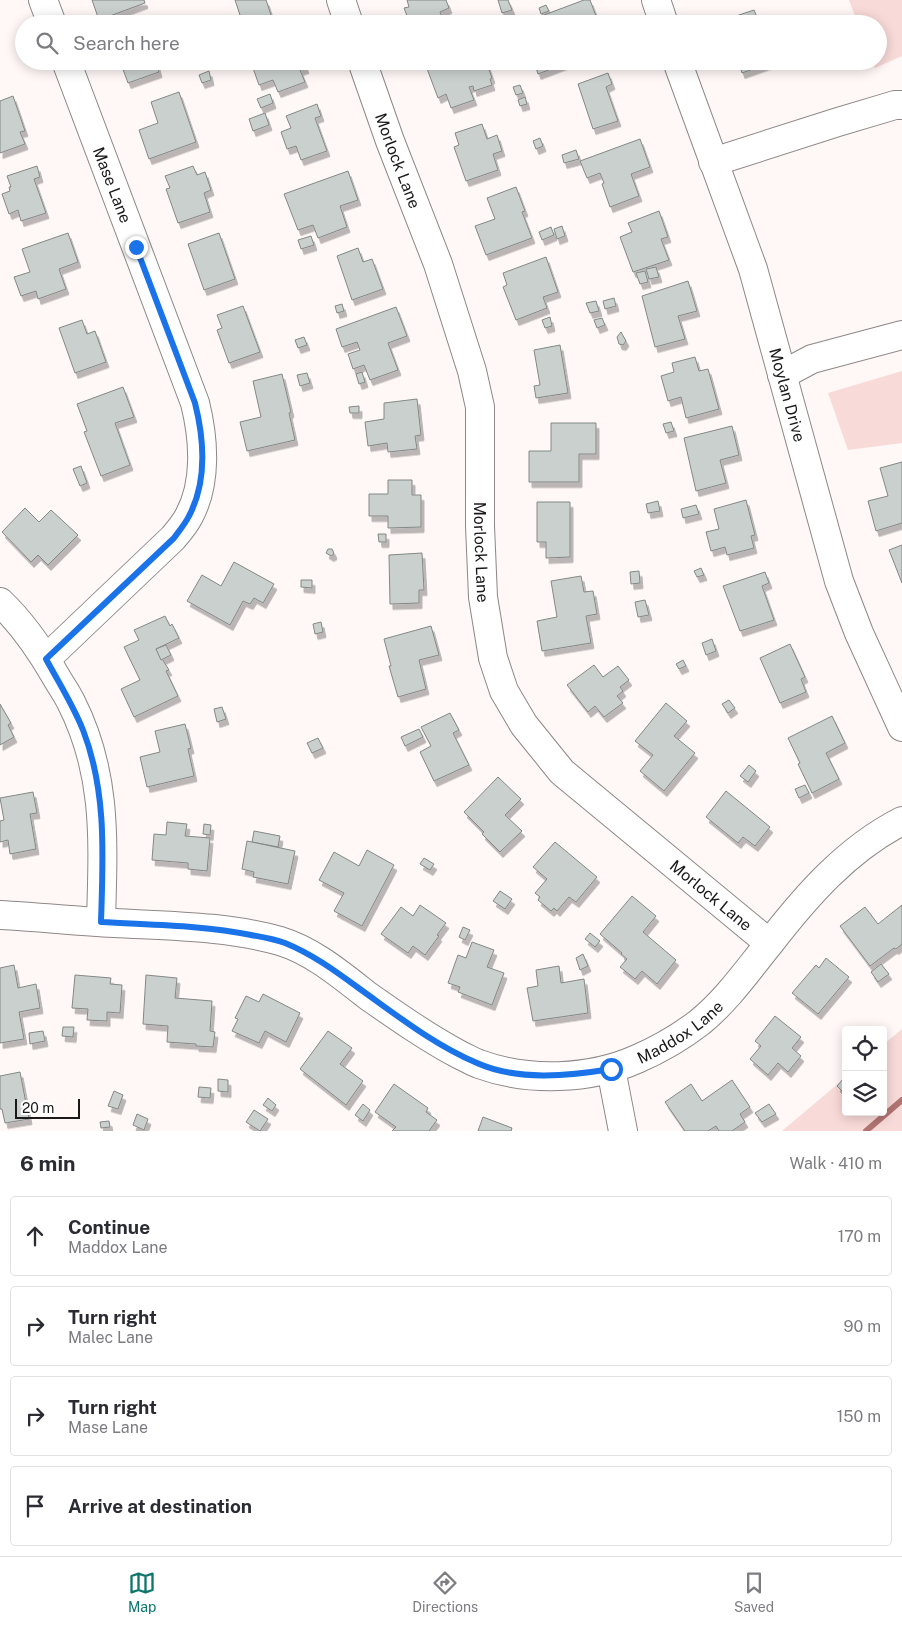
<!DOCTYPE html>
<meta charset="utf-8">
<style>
:root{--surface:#fff;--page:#f2f2f3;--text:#2b2b33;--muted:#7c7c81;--line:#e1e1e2;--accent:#0f766e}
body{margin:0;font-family:"Public Sans",sans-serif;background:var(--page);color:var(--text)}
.controls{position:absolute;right:15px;bottom:15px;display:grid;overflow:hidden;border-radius:5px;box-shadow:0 2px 12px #0003}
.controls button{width:45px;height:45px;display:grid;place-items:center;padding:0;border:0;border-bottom:1px solid var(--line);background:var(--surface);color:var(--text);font:25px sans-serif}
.scale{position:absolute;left:15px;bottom:12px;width:65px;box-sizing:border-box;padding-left:5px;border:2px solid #1a1818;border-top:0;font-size:14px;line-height:18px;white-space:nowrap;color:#1a1818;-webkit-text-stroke:4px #fff;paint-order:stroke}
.stop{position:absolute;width:15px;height:15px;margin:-11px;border:4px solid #1a73e8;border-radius:50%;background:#fff}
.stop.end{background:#1a73e8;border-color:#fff;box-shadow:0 1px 5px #0008}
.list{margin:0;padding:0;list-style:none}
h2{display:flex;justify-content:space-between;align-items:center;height:65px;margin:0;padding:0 20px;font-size:21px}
h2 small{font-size:16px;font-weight:400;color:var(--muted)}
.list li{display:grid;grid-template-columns:32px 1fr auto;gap:15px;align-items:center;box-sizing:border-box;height:80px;margin:0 10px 10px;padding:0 10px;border:1px solid var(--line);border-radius:5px}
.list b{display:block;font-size:19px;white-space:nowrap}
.list p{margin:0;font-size:16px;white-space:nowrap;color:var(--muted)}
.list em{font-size:16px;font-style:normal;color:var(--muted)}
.icon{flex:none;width:28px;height:28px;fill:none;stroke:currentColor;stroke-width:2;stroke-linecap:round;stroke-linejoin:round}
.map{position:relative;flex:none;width:902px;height:1131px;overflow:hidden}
.search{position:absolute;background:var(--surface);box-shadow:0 2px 12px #0003;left:15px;right:15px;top:15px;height:55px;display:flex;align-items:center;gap:12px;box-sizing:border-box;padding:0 18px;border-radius:28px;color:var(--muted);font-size:19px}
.sheet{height:425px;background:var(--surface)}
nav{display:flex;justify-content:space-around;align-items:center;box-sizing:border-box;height:70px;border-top:1px solid var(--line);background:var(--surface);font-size:14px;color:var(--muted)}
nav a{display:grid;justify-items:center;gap:2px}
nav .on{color:var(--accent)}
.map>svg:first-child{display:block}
.green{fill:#f8dad8}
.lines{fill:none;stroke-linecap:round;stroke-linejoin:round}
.stream{stroke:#b17472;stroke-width:6}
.building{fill:#cad0ce;stroke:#828886;filter:url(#shadow)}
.minor-casing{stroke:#8e8787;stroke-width:30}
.minor{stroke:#fff;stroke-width:28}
.route{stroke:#1a73e8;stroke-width:6}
.labels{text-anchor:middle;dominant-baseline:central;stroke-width:4;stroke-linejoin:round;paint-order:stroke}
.street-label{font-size:16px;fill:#1a1818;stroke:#fff}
</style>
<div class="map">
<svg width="902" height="1131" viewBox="0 0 902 1131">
<defs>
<filter id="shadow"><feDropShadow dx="3" dy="5.5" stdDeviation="0" flood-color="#0004"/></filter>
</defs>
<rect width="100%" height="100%" fill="#fff8f7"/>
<g class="green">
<polygon points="849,0 902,0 902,56 875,68 873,61 878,61 878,24 858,24"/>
<polygon points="902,371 902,443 848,450 828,393"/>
<polygon points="902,1029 902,1131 782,1131 846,1077 846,1112 883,1112 883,1045"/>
</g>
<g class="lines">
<polyline class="stream" points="866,1131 902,1100"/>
</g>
<g class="building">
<polygon points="92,0 144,0 145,3 99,20"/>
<polygon points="235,0 266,0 272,18 255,24 243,24"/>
<polygon points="407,0 446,0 449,8 440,12 445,24 410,24 404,8 409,7"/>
<polygon points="498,0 508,0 512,10 502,13"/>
<polygon points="584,0 590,0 599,24 547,24 544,15"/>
<polygon points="546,5 549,11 541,14 539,8"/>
<polygon points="754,10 760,24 732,24 730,18"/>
<polygon points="120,61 156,61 159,72 128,83"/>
<polygon points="303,61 306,68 300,70 305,82 278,92 273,80 259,85 253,68 267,61"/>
<polygon points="441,61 459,61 461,66 476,61 486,61 492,78 490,79 492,85 474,91 473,86 469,87 474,100 451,108 446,94 438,98 426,66"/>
<polygon points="534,61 572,61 538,74"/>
<polygon points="738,61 773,61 773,62 742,73"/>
<polygon points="209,71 211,80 202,83 199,75"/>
<polygon points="608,73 612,84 606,87 618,121 593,129 578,84"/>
<polygon points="520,85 523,93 516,95 513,87"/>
<polygon points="179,92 196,142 149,159 139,130 158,123 151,102"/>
<polygon points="270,94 273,103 261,108 257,99"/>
<polygon points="13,96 25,131 20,132 25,144 0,153 0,101"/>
<polygon points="525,97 527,104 520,106 518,100"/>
<polygon points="317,104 321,116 315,118 327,151 301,160 296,146 287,149 281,132 291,128 286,116"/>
<polygon points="265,113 269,125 253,131 249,119"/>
<polygon points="482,124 487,139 497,135 502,151 493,154 498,170 466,181 454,147 459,145 455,133"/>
<polygon points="540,138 543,146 536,149 533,141"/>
<polygon points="640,139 650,167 631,174 639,196 610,207 602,184 604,183 600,173 587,178 580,161"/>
<polygon points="576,150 579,159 564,163 562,155"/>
<polygon points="37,166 40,177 34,179 46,213 21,221 18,210 9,214 2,194 10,191 9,187 11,187 7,176"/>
<polygon points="193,166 197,175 205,172 211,190 204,193 210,212 178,223 166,189 170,188 165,176"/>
<polygon points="348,171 358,200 340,206 347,227 318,238 313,225 298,230 284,194"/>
<polygon points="516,187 525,211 522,212 532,238 486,255 475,226 495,219 487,198"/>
<polygon points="659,211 668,237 661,239 669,260 633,272 620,237 632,232 628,223"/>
<polygon points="562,226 565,236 557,239 554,229"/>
<polygon points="551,227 554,235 542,240 539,232"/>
<polygon points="68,233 78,262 59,269 66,289 38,299 36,291 21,296 14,277 30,272 22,249"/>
<polygon points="219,233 235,279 204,290 188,244"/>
<polygon points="311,236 314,245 301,249 298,240"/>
<polygon points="358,248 363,262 372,259 383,289 352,300 337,256"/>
<polygon points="546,257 558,292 543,297 547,308 516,320 503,287 507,285 503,273"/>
<polygon points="656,267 659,277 649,279 646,269"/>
<polygon points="645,271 648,282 640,284 636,273"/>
<polygon points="688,281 697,311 678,316 685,339 655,347 642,296"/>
<polygon points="614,298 616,306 605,309 603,301"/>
<polygon points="596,301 599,311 590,313 586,303"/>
<polygon points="342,304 344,311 337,313 335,306"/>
<polygon points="243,306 260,352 229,363 217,330 222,328 217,315"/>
<polygon points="396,307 407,336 388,343 398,370 370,380 364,365 353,369 348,354 360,350 357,342 342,347 336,329"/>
<polygon points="550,317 552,326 545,328 542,320"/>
<polygon points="602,318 605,325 597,328 594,320"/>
<polygon points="82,320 87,334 95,331 106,362 75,373 59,328"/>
<polygon points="621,332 626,341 623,345 619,344 617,337"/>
<polygon points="304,337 307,345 298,348 295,340"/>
<polygon points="560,345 568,393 536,398 534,386 540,385 534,350"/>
<polygon points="695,357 699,371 708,369 719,409 686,418 681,397 668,401 661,376 674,372 672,363"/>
<polygon points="362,372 365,382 359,384 356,374"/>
<polygon points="307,373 310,383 300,386 297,375"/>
<polygon points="282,374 291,412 289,413 295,440 247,451 240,422 261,417 253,381"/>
<polygon points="123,387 134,417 115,423 130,465 101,476 84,432 87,431 77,404"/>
<polygon points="417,399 421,435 415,436 417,449 388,452 387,443 368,446 365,422 384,419 384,403"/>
<polygon points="359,406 359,413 350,413 349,407"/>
<polygon points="671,422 674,431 666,433 663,424"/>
<polygon points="551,423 596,423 596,454 579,454 579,482 529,482 529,451 551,451"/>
<polygon points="732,426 739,455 720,460 726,483 696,491 684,438"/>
<polygon points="902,462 902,523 876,531 868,501 888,496 880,468"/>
<polygon points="81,466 87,483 80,486 73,469"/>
<polygon points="388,480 412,480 412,495 421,495 421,527 388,528 388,516 369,516 369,494 388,494"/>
<polygon points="746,500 755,535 751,536 754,548 727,555 725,547 711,551 706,532 719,529 714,509"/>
<polygon points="658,501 660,511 648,513 646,504"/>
<polygon points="537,502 570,502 570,557 546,558 546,542 537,542"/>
<polygon points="696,505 699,514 683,518 681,509"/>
<polygon points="25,508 39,522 51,510 78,535 48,565 38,555 31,562 2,532"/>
<polygon points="378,534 386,534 386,542 379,542"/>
<polygon points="902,545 902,583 889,550"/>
<polygon points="328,549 332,549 333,551 334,554 331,556 326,553"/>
<polygon points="422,553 424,590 419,590 419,603 390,604 389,555"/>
<polygon points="234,562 274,584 263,603 254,598 250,604 243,601 230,625 187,601 202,575 221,586"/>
<polygon points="701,568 704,575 697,577 694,571"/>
<polygon points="639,571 640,583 631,584 630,572"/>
<polygon points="765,572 769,583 762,586 774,620 740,631 723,586"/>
<polygon points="581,576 584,592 593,591 597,614 586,616 591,643 542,651 537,621 557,617 551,581"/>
<polygon points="301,580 312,580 312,588 301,587"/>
<polygon points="645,600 649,615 638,617 635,602"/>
<polygon points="165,616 170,626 172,624 179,638 156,649 169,670 166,671 178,696 134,717 121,689 140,680 124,647 139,640 134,630"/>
<polygon points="321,622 323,632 315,634 313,624"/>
<polygon points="431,626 439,655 419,660 426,689 398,697 389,666 391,666 384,639"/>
<polygon points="712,639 716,651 706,655 702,643"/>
<polygon points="790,644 805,677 801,679 806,692 780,703 760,658"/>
<polygon points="166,645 171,655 161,660 156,649"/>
<polygon points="683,660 686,666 679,669 676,664"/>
<polygon points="594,665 603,677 618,666 629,680 620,687 623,691 617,696 623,703 604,717 595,706 588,712 567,685"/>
<polygon points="729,700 735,708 728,713 722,704"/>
<polygon points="666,703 687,721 674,736 695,753 664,791 640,771 653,755 635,741"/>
<polygon points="0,704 11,723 8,725 14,737 0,745"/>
<polygon points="222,707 226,719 217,722 214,709"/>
<polygon points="450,713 459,730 453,733 469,765 434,781 420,752 431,746 421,727"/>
<polygon points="832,716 845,743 826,753 839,779 812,793 798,764 800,763 788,738"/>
<polygon points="185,724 191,748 188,749 194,776 147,787 140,757 160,752 155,731"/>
<polygon points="419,729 423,737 405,746 401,737"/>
<polygon points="318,738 323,748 312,753 307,743"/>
<polygon points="749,765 756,771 748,782 740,776"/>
<polygon points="498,777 521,799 505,815 522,831 500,852 482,834 484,832 464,812"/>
<polygon points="805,785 809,793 799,798 795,789"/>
<polygon points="726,791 770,827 755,846 743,837 738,843 706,817"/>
<polygon points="33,792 37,813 30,814 36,849 10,854 8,840 0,842 0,821 4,820 0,798"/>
<polygon points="167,822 187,824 185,836 210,838 207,871 188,869 188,863 152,860 154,834 166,835"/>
<polygon points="204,824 211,825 210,835 203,834"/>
<polygon points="254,831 280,836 278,847 252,842"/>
<polygon points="247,841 295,851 288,884 253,877 254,872 242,869"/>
<polygon points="555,842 597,877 576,902 569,897 557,911 554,908 551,911 538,900 540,897 535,893 547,879 533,867"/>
<polygon points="367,850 394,865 362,926 334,911 344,893 319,880 334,852 359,866"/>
<polygon points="424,858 434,864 430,870 420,864"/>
<polygon points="500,891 512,899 505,909 493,901"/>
<polygon points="632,896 656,916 643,932 676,960 657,984 642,971 635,979 620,967 627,959 621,954 622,953 600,934"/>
<polygon points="420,905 446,923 437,935 439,936 425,955 413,946 408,953 381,934 401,907 413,916"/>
<polygon points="902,905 902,944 896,949 894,948 870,966 840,926 865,907 878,924"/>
<polygon points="463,927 470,930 465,940 459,937"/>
<polygon points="590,933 600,941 595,947 585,939"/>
<polygon points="472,942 494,950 487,967 504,973 492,1005 458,992 460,987 448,983 458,955 466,958"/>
<polygon points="583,954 588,966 580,970 576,958"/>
<polygon points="826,958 849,977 818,1014 792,993 816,965 819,968"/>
<polygon points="881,964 889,974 878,982 871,972"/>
<polygon points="14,965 18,988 36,984 40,1008 19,1012 24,1039 0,1043 0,968"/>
<polygon points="559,966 561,983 584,979 588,1013 533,1021 527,988 538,986 536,970"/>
<polygon points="75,975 111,978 110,984 122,985 120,1013 107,1012 107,1021 87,1020 88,1009 72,1008"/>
<polygon points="146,975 177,978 175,998 212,1001 210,1031 215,1032 213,1047 196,1046 196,1044 167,1042 168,1026 143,1024"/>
<polygon points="263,994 300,1013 286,1042 265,1031 259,1043 232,1031 238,1019 235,1018 246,996 259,1002"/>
<polygon points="775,1016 801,1037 792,1048 801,1056 788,1072 778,1063 768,1075 750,1059 761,1046 755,1041"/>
<polygon points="63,1027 74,1027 73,1037 62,1036"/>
<polygon points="43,1031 45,1041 30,1044 29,1033"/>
<polygon points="328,1031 352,1048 340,1064 363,1081 346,1105 300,1069"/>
<polygon points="20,1072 29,1119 5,1123 2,1109 0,1109 0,1076"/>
<polygon points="844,1078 846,1088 842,1091 837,1086"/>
<polygon points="218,1079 228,1080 228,1092 218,1091"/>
<polygon points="732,1080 750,1107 740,1114 745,1122 732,1131 719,1131 716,1126 708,1131 685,1131 665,1102 691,1084 702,1101"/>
<polygon points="394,1084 428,1108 426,1112 437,1120 429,1131 392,1131 396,1127 375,1112"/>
<polygon points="199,1087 211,1088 210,1098 198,1097"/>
<polygon points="114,1091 123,1095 118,1109 108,1106"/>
<polygon points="268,1098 276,1105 272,1111 263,1105"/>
<polygon points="363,1104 370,1110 363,1121 355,1115"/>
<polygon points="769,1104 776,1114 762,1122 755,1113"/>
<polygon points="254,1110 268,1119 260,1131 246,1122"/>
<polygon points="137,1114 148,1119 144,1130 133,1125"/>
<polygon points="483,1117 512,1128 511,1131 478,1131"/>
<polygon points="109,1121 110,1127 101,1128 100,1122"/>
</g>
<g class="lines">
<defs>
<g id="minor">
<polyline points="43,0 52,24"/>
<polyline points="341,0 349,24"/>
<polyline points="656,0 664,24"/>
<path id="s1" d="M362,61L390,141L438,264L472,371L480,407V526L483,597L493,658L504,691L524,725L562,772L769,943"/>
<path id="s2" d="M677,61L753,269L839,581L859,633L902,727"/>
<polyline points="713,162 838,122 895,105 902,105"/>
<polyline points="782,375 812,359 902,335"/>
<path d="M0,602C22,623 40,649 55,675C60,684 66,692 71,702C108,775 103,843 101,922"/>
<path d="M46,659L173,538C179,531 185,524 189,516C207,483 204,439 195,403L66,61"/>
<path id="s3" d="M0,915C38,917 76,921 114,923C169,926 227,926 280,941C313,951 341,975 368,996C398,1017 428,1038 460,1055C467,1058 473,1062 479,1064C528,1082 590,1080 637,1059C658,1050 682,1036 700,1022C727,1000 747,971 769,944C806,896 847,849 902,821"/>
<polyline points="611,1069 623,1131"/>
</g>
</defs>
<use href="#minor" class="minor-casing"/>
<use href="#minor" class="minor"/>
</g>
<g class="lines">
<path class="route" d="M136,247L195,403C204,439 207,482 189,516C185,524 179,531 174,538L46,659C59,683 73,705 83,730C107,792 103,857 101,922C151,925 202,925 251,935C262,937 274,939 285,943C317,956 343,977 371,997C404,1021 439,1047 477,1063C517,1081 569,1076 611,1069"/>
</g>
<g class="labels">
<g class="street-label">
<text stroke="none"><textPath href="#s1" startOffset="106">Morlock Lane</textPath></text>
<text transform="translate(112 185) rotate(69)">Mase Lane</text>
<text stroke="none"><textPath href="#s2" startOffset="352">Moylan Drive</textPath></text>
<text stroke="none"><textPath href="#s1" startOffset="511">Morlock Lane</textPath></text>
<text stroke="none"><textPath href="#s1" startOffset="946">Morlock Lane</textPath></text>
<text stroke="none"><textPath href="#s3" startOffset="729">Maddox Lane</textPath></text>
</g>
</g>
</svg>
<div class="controls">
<button><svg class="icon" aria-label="locate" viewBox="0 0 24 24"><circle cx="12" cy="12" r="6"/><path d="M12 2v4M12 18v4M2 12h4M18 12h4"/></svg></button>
<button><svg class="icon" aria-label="layers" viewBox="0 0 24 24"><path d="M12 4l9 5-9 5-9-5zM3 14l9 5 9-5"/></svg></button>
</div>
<div class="scale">20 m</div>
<div class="stop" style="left:611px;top:1069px"></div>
<div class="stop end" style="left:136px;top:247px"></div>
<div class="search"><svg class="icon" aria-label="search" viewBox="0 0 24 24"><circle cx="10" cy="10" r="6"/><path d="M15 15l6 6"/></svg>Search here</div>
</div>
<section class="sheet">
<h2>6 min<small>Walk · 410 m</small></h2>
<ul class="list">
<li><svg class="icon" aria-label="ahead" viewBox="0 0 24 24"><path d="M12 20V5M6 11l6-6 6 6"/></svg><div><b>Continue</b><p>Maddox Lane</p></div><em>170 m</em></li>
<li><svg class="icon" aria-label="right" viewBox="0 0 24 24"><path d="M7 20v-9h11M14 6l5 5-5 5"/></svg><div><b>Turn right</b><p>Malec Lane</p></div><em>90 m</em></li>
<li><svg class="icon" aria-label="right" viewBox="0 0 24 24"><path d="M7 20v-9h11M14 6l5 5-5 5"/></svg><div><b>Turn right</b><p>Mase Lane</p></div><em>150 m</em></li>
<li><svg class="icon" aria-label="arrive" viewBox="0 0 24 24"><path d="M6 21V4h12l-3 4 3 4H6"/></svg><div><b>Arrive at destination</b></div></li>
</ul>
</section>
<nav>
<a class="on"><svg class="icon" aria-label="map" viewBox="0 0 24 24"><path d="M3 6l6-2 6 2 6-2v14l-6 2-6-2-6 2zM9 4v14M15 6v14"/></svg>Map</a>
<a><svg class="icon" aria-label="directions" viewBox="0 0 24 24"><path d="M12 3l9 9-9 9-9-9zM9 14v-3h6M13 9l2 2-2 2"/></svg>Directions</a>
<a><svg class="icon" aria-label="saved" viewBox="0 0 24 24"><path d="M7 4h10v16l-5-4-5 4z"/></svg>Saved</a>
</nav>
